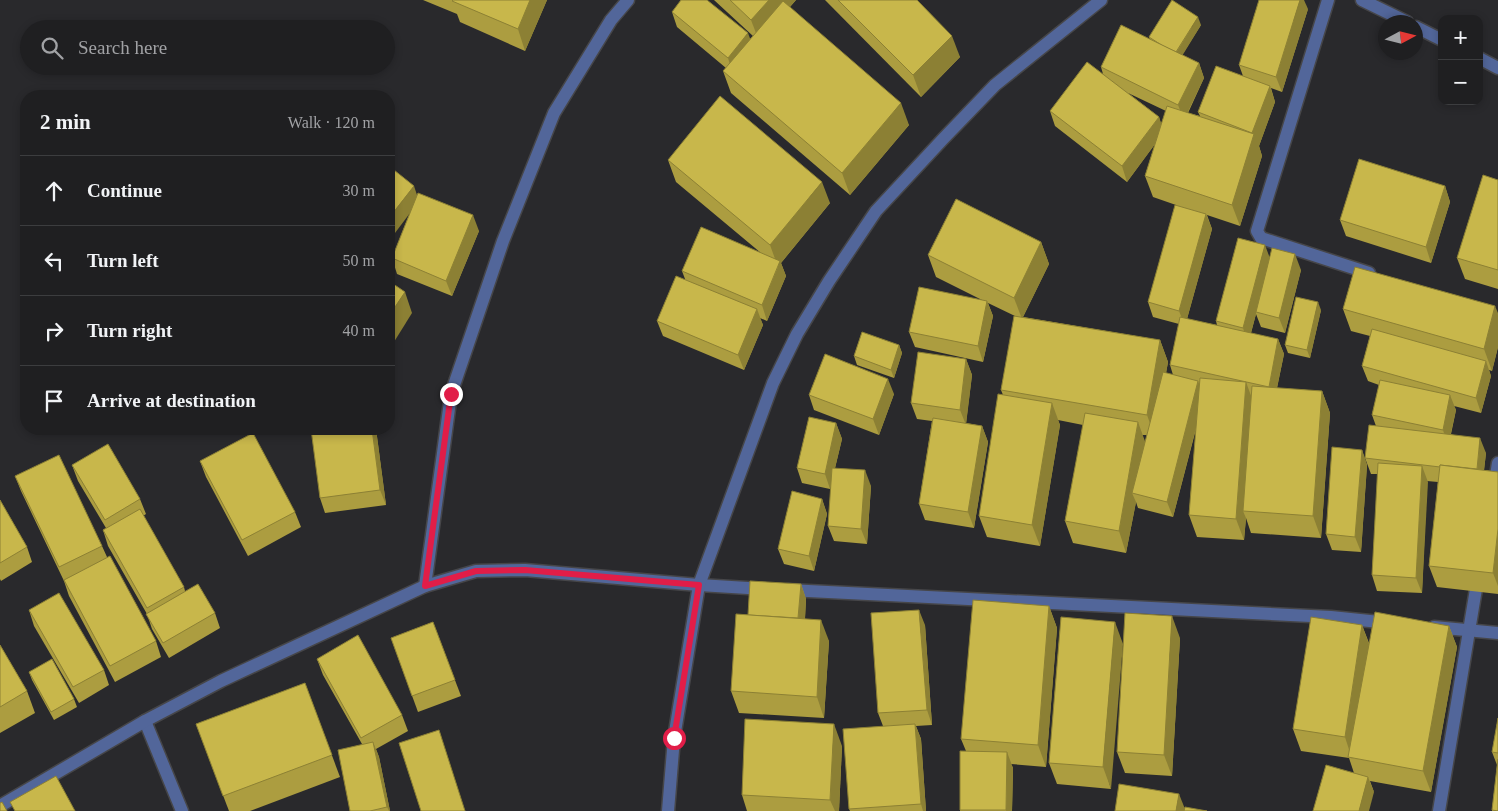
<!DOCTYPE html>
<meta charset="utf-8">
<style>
:root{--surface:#1f1f21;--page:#27272a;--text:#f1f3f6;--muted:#a1a2a5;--line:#3c3d3f}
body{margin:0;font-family:Georgia,serif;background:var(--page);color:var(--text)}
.controls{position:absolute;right:15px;top:15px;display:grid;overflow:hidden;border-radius:10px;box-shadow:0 2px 8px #0003}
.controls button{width:45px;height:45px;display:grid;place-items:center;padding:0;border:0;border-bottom:1px solid var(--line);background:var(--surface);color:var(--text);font:25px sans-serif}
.compass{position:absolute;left:1378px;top:15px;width:45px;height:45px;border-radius:50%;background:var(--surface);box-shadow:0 2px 8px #0003;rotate:83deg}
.stop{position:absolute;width:15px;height:15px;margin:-11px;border:4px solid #e11d48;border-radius:50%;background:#fff}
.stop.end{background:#e11d48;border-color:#fff;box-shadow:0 1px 5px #0008}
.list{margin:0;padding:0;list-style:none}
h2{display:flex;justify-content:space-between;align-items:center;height:65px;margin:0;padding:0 20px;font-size:21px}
h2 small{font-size:16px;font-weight:400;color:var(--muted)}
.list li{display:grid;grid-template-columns:32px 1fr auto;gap:15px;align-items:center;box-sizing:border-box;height:70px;padding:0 20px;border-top:1px solid var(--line)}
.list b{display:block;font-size:19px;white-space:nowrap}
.list em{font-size:16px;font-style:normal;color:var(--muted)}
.icon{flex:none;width:28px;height:28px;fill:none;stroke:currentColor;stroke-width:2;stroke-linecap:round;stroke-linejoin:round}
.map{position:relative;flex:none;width:1498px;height:811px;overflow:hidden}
.search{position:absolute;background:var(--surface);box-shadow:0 2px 8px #0003;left:20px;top:20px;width:375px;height:55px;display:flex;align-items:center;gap:12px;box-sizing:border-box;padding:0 18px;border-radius:28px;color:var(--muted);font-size:19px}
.panel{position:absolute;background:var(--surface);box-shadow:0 2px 8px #0003;left:20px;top:90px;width:375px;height:345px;border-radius:20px}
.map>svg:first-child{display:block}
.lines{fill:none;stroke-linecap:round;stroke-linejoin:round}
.minor-casing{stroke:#464649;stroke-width:15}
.minor{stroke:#52669a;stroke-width:12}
.wall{fill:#ac9d40;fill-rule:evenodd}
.shaded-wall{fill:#8c8034}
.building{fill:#c8b74b;stroke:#8c8034}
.route{stroke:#e11d48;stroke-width:6}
</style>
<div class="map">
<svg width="1498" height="811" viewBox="0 0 1498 811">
<rect width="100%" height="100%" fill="#29292c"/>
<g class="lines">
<defs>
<g id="minor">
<polyline points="1328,0 1257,231 1261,238 1369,273"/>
<polyline points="1362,0 1407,22"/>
<polyline points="1416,27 1442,40"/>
<polyline points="1479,58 1498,68"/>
<polyline points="1494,488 1498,463"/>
<polyline points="425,586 451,394 503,241 554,113 611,20 628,0"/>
<polyline points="788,590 1331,617 1389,623"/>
<polyline points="1434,627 1498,633"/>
<polyline points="145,721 182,811"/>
<polyline points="0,806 145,721 221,681 425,586 476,571 525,570 699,585 765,589"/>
<polyline points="668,811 674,738 699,585 773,383 797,334 829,281 876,211 943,139 995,85 1101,0"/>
<polyline points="1439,811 1478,577"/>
</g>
</defs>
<use href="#minor" class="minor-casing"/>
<use href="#minor" class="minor"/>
</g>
<g class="wall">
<polygon points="423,0 547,0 525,51 460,22 457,14"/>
<polygon points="714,0 796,0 790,7 909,125 850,195 731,93 723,71 726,68 677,27 672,12 750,39 753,36"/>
<polygon points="825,0 917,0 960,57 921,97"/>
<path d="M1308,9L1282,92L1271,88L1275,102L1259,146L1262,156L1240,226L1207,215L1212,229L1187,319L1217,325L1216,321L1269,257L1301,270L1285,333L1261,327L1256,314L1251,333L1278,339L1284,354L1277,388L1322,391L1330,413L1321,538L1251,533L1246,518L1244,540L1197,537L1189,515L1196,429L1173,517L1138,508L1136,502L1126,553L1073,543L1065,521L1083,425L1058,420L1060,425L1040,546L987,537L979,516L1003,395L1001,390L1015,316L988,303L993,316L983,362L915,347L909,332L982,300L936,277L928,255L1041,242L1049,264L1023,317L1160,340L1168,362L1166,373L1173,375L1170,365L1179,324L1153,317L1148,302L1176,205L1153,197L1145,176L1155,144L1127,182L1055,126L1050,111L1103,74L1101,67L1150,39L1149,37L1201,25L1182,55L1199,63L1204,78L1188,113L1200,116L1198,112L1243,76L1239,65ZM1128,93L1166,111L1161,124L1159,117ZM1142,435H1147L1145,443Z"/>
<polygon points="668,160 830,203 781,263 786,276 767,321 760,318 763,325 744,370 663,336 657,321 685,279 682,271 761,253 676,182"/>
<polygon points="1498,180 1498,289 1465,279 1457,258"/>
<polygon points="1445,186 1450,202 1431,263 1346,236 1340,220"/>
<polygon points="417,195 479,231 452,296 397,274 392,258"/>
<polygon points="1343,309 1498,313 1498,347 1492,371 1489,370 1491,376 1481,413 1454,406 1456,410 1451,434 1486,453 1484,470 1498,472 1498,594 1437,587 1429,566 1438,482 1427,481 1422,593 1377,591 1372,575 1378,474 1371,474 1365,458 1376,426 1372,415 1379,385 1368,381 1362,366 1370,336 1351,331"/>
<polygon points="1321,310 1310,358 1288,353 1285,345"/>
<polygon points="899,345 902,353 894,378 857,365 854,356"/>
<polygon points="966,359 972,375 966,423 982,426 988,442 974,528 925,520 919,504 932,421 917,419 911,403"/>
<polygon points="894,394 879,435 814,410 809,395"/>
<polygon points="836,423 842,439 835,468 871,486 867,544 834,541 828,526 831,486 830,489 802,483 797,468"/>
<polygon points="376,429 386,505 325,513 320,498"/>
<polygon points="1362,450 1367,465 1361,552 1332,550 1326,534"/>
<polygon points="200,461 295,512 301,527 248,556 206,477"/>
<polygon points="72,465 140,499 146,514 143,516 184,587 185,591 215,613 220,628 169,658 152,629 147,614 108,546 103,530 106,528 78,481"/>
<polygon points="15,476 102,546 107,557 156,641 161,657 115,682 69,596 64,581 21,491"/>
<polygon points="822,499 827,514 814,571 784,564 778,549"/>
<polygon points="0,500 27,547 32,562 1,581 0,579"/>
<polygon points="801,584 806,599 805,619 829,641 824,718 739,713 731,691 748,615"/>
<polygon points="1049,606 1057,628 1046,767 1011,764 1013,768 1012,811 960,811 966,751 961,739"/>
<polygon points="29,610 104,670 109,685 79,703 34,626"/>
<polygon points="1061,617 1111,789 1057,784 1049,763"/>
<polygon points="433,622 461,696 418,712 391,638"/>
<polygon points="925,625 932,725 916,726 921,739 926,811 850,811 849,809 883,726 878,713"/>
<polygon points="1362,625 1369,643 1449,626 1457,647 1431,792 1370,781 1374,792 1354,773 1349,758 1301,751 1293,729"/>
<polygon points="1180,638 1172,776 1125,773 1117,752"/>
<polygon points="0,645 27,691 35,713 0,733"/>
<polygon points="317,659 402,715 408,731 376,749 379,757 390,811 350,811 362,744 323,675"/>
<polygon points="29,672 74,699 77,707 54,720 32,680"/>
<polygon points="305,683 340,777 250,811 229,811 196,724"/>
<polygon points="1498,718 1498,811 1492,811 1497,765 1492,752"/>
<polygon points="842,746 839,811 747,811 742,795"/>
</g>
<g class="shaded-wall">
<polygon points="530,0 547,0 525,51 518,29"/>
<polygon points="769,0 796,0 759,41 751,20"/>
<polygon points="1300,0 1304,0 1308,9 1282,92 1276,77"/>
<polygon points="1198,17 1201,25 1179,61 1176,53"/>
<polygon points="748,33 754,49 733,74 728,58"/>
<polygon points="952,36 960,57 921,97 913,75"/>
<polygon points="1199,63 1204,78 1184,120 1178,105"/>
<polygon points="1270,86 1275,102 1259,146 1262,156 1240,226 1232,205 1252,133"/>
<polygon points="901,103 909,125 850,195 842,173"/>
<polygon points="1159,117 1164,132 1127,182 1122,166"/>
<polygon points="822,182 830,203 781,263 786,276 767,321 762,305 778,267 770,245"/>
<polygon points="414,186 419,201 389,241 389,218"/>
<polygon points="1445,186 1450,202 1431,263 1426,247"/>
<polygon points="1206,214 1212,229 1185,326 1179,311"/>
<polygon points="473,215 479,231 452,296 446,281"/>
<polygon points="1041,242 1049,264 1022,319 1014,298"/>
<polygon points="1265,245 1271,261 1256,312 1256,314 1248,344 1243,328"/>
<polygon points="1295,254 1301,270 1285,333 1279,318"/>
<polygon points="405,292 412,313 389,350 389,316"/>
<polygon points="987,301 993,316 983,362 978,346"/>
<polygon points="1318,302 1321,310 1310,358 1307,350"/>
<polygon points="1495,306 1498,313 1498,347 1492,371 1484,349"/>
<polygon points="757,309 763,325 744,370 738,355"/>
<polygon points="1278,339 1284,354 1274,402 1269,387"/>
<polygon points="1160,340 1168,362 1155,437 1147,415"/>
<polygon points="899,345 902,353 894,378 891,370"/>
<polygon points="966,359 972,375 966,425 960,410"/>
<polygon points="1486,361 1491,376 1481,413 1476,398"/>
<polygon points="888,379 894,394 879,435 873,419"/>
<polygon points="1198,381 1204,397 1173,517 1167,502"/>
<polygon points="1246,382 1254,404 1243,511 1246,518 1244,540 1236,519"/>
<polygon points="1322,391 1330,413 1321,538 1313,516"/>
<polygon points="1450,395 1456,410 1448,446 1443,430"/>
<polygon points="1052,403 1060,425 1040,546 1032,525"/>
<polygon points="1138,422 1146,444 1132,493 1136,502 1126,553 1119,531"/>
<polygon points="836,423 842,439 830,489 825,474"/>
<polygon points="982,426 988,442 974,528 968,512"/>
<polygon points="372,429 376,429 386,505 380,490"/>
<polygon points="1480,438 1486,453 1482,487 1477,472"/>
<polygon points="1362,450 1367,465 1361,552 1355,537"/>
<polygon points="1422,466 1428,482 1422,593 1416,578"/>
<polygon points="865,470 871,486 867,544 861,529"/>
<polygon points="822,499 827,514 814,571 809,556"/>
<polygon points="1498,529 1498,586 1493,573"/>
<polygon points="801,584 806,599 804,635 798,620"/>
<polygon points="1049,606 1057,628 1046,767 1038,745"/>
<polygon points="919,610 925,625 932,725 927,710"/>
<polygon points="1172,616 1180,638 1172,776 1164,755"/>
<polygon points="821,620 829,641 824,718 817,697"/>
<polygon points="1115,622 1123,644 1111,789 1103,767"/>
<polygon points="1362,625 1370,647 1352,759 1345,737"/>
<polygon points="1449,626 1457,647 1431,792 1423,771"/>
<polygon points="834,724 842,746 839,811 835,811 830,800"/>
<polygon points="915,724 921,739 926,811 923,811 921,804"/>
<polygon points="373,742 379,757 390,811 389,811 387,807"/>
<polygon points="1007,752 1013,768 1012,811 1006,811 1006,810"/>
<polygon points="1368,777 1374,792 1369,811 1359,811"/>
<polygon points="1179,794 1185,809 1184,811 1176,811"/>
</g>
<g class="building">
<polygon points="453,0 530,0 518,29 452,1"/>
<polygon points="681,0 707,0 748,33 728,58 672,12"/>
<polygon points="730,0 769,0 751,20"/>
<polygon points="838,0 917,0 952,36 913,75"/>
<polygon points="1172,0 1198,17 1176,52 1163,46 1149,37"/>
<polygon points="1259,0 1300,0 1276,77 1239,65"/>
<polygon points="783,1 901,103 842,173 723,71"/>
<polygon points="1121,25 1199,63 1178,105 1101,67"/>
<polygon points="1087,62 1159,117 1122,166 1050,111"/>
<polygon points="1216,66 1270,86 1252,133 1198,112"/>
<polygon points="720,96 822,182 770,245 668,160"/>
<polygon points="1167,106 1254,134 1232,205 1145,176"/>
<polygon points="1359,159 1445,186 1426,247 1340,220"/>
<polygon points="389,166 414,186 389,218"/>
<polygon points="1483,175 1498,180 1498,270 1457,258"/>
<polygon points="418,193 473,215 446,281 392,258"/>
<polygon points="956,199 1041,242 1014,298 928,255"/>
<polygon points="1175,205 1206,214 1179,311 1148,302"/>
<polygon points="701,227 780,261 762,305 682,271"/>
<polygon points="1238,238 1265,245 1243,328 1216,321"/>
<polygon points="1272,248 1295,254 1279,318 1256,312"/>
<polygon points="1355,267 1495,306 1484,349 1343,309"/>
<polygon points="676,276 757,309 738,355 657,321"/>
<polygon points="389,281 405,292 389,316"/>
<polygon points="919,287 987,301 978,346 909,332"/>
<polygon points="1296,297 1318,302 1307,350 1285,345"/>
<polygon points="1014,316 1160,340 1147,415 1001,390"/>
<polygon points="1180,317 1278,339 1269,387 1170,365"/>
<polygon points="1372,329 1486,361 1476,398 1362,366"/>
<polygon points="862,332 899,345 891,370 854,356"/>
<polygon points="918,352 966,359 960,410 911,403"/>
<polygon points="825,354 888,379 873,419 809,395"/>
<polygon points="1163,372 1198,381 1167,502 1132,493"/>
<polygon points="1200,378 1246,382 1236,519 1189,515"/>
<polygon points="1380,380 1450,395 1443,430 1372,415"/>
<polygon points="1252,386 1322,391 1313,516 1243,511"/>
<polygon points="998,394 1052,403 1032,525 979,516"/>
<polygon points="1085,413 1138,422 1119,531 1065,521"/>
<polygon points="809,417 836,423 825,474 797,468"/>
<polygon points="933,418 982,426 968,512 919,504"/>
<polygon points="1369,425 1480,438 1477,469 1440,465 1440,467 1365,458"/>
<polygon points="311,429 372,429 380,490 320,498"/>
<polygon points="253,433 295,512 242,540 200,461"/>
<polygon points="108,444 140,499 105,520 72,465"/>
<polygon points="1332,447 1362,450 1355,537 1326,534"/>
<polygon points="59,455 102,546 59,567 15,476"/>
<polygon points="1378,463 1422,466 1416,578 1372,575"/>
<polygon points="1440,465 1498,472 1498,529 1493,573 1429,566"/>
<polygon points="832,468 865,470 861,529 828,526"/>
<polygon points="792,491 822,499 809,556 778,549"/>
<polygon points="0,500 27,547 0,563"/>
<polygon points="140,509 184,587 147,608 103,530"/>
<polygon points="110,556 156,641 110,666 64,580"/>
<polygon points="750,581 801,584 798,618 748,615"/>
<polygon points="198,584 215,613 163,643 146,614"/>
<polygon points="59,593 104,670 73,687 29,610"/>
<polygon points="973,600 1049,606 1038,745 961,739"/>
<polygon points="919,610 927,710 878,713 871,613"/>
<polygon points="1375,612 1449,626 1423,771 1348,757"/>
<polygon points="1125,613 1172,616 1164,755 1117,752"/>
<polygon points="736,614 821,620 817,697 731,691"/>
<polygon points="1061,617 1115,622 1103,767 1049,763"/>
<polygon points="1311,617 1362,625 1345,737 1293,729"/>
<polygon points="433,622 455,680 412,696 391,638"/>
<polygon points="358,635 402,715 361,738 317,659"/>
<polygon points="0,645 27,691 0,707"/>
<polygon points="52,659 74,699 51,712 29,672"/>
<polygon points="305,683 332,755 223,796 196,724"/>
<polygon points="1498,718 1498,753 1492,752"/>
<polygon points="745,719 834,724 830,800 742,795"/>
<polygon points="915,724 921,804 849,809 843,729"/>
<polygon points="439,730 465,811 421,811 399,743"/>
<polygon points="373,742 387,807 370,811 350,811 338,750"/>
<polygon points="960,751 1007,752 1006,810 960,810"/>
<polygon points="1498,759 1498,811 1492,810"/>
<polygon points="1326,765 1368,777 1359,811 1313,811"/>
<polygon points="56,776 75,811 15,811 10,802"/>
<polygon points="1119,784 1179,794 1176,811 1115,811"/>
<polygon points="2,802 7,811 0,811 0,803"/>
<polygon points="1185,807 1207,811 1184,811"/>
</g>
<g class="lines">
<polyline class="route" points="451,394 425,586 476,571 525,570 699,585 674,738"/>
</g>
</svg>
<div class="controls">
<button>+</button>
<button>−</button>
</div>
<svg class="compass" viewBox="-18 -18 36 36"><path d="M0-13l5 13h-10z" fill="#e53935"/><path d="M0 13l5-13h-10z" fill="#a1a2a5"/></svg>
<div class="stop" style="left:674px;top:738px"></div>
<div class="stop end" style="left:451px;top:394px"></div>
<div class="search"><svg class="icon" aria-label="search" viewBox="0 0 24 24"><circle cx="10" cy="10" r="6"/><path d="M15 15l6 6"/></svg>Search here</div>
<section class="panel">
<h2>2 min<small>Walk · 120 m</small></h2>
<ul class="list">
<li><svg class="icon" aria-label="ahead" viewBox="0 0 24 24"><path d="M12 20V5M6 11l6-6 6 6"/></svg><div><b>Continue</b></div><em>30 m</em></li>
<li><svg class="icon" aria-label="left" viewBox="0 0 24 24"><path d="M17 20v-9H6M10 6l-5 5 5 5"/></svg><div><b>Turn left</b></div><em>50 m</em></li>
<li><svg class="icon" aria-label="right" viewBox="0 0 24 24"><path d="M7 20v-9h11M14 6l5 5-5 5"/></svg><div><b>Turn right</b></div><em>40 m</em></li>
<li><svg class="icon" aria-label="arrive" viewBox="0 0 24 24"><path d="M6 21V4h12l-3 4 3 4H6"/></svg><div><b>Arrive at destination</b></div></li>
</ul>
</section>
</div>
